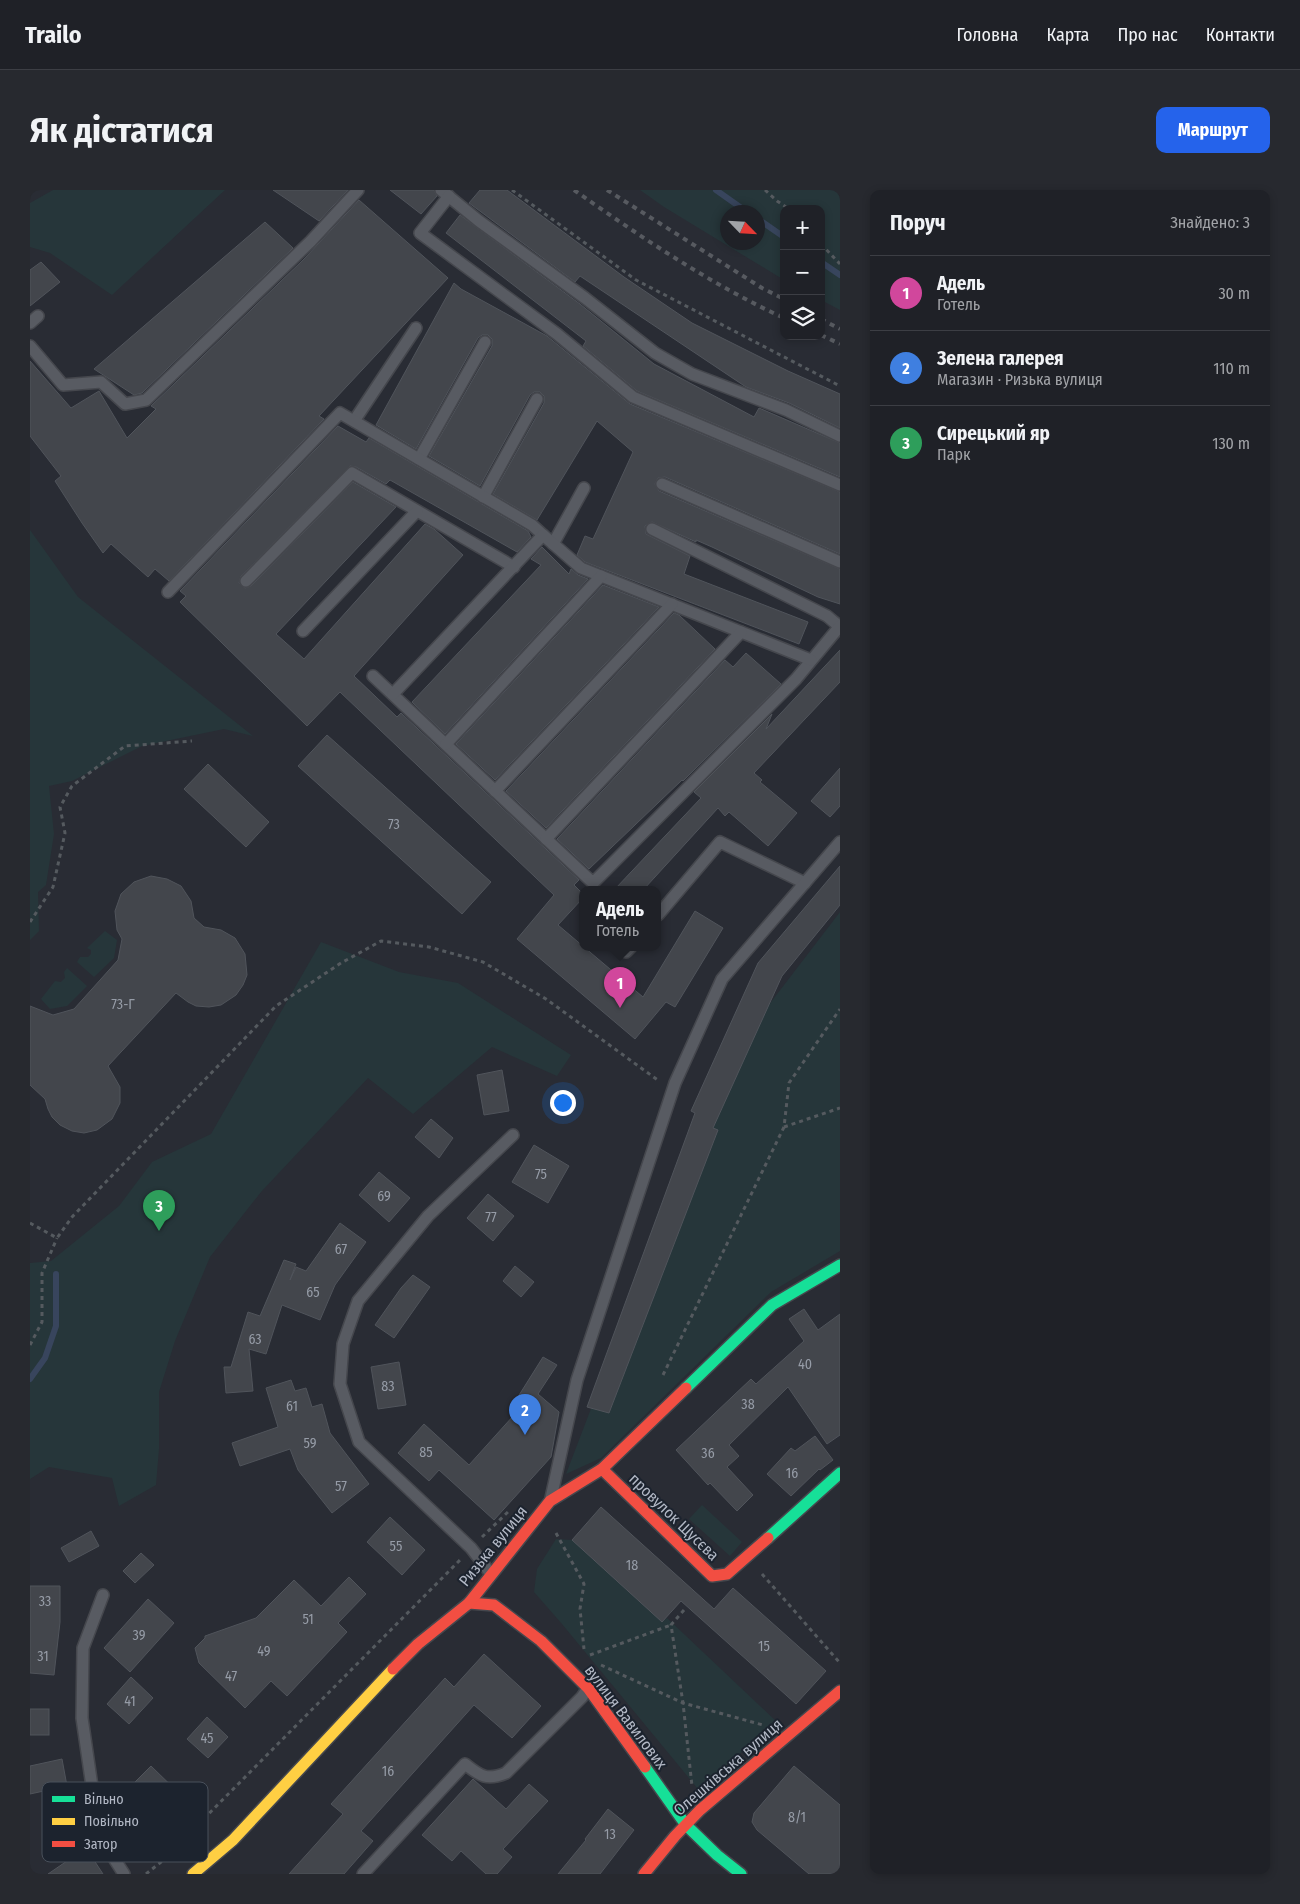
<!DOCTYPE html>
<html lang="uk">
<meta charset="utf-8">
<style>
:root{--surface:#1f2127;--page:#27292f;--text:#f1f3f6;--muted:#a1a3a7;--line:#3c3e44;--accent:#2563eb}
body{margin:0;font-family:"Fira Sans Condensed",sans-serif;background:var(--page);color:var(--text)}
.controls{position:absolute;right:15px;top:15px;display:grid;overflow:hidden;border-radius:10px;box-shadow:0 2px 8px #0003}
.controls button{width:45px;height:45px;display:grid;place-items:center;padding:0;border:0;border-bottom:1px solid var(--line);background:var(--surface);color:var(--text);font:25px sans-serif}
.compass{position:absolute;left:690px;top:15px;width:45px;height:45px;border-radius:50%;background:var(--surface);box-shadow:0 2px 8px #0003;rotate:115deg}
.you{position:absolute;left:532px;top:912px;width:18px;height:18px;margin:-12px;border:4px solid #fff;border-radius:50%;background:#1a73e8;box-shadow:0 0 0 8px #1a73e833}
.badge{display:grid;place-items:center;width:32px;height:32px;border-radius:50%;background:var(--accent);color:#fff;font-size:16px;font-weight:700}
.pin{position:absolute;translate:-50% -41px;filter:drop-shadow(0 1px 2px #0008)}
.pin::after{content:'';position:absolute;top:26px;width:18px;height:15px;background:inherit;clip-path:polygon(0 0,100% 0,50% 100%)}
.popup{position:absolute;left:549px;top:696px;width:82px;height:65px;box-sizing:border-box;display:grid;place-content:center;border-radius:10px;background:var(--surface);filter:drop-shadow(0 1px 4px #0005);font-size:16px;white-space:nowrap;color:var(--muted)}
.popup b{font-size:19px;color:var(--text)}
.popup::after{content:'';position:absolute;left:50%;top:100%;margin-left:-10px;border:10px solid transparent;border-top-color:var(--surface)}
.list{margin:0;padding:0;list-style:none}
h2{display:flex;justify-content:space-between;align-items:center;height:65px;margin:0;padding:0 20px;font-size:21px}
h2 small{font-size:16px;font-weight:400;color:var(--muted)}
.list li{display:grid;grid-template-columns:32px 1fr auto;gap:15px;align-items:center;box-sizing:border-box;height:75px;padding:0 20px;border-top:1px solid var(--line)}
.list b{display:block;font-size:19px;white-space:nowrap}
.list p{margin:0;font-size:16px;white-space:nowrap;color:var(--muted)}
.list em{font-size:16px;font-style:normal;color:var(--muted)}
.icon{flex:none;width:28px;height:28px;fill:none;stroke:currentColor;stroke-width:2;stroke-linecap:round;stroke-linejoin:round}
.map{position:relative;flex:none;width:810px;height:1684px;overflow:hidden;border-radius:10px}
header{display:flex;align-items:center;gap:30px;box-sizing:border-box;height:70px;padding:0 25px;background:var(--surface);border-bottom:1px solid var(--line)}
header strong{font-size:24px}
nav{display:flex;gap:28px;margin-inline-start:auto;font-size:18px}
.intro{display:flex;align-items:center;justify-content:space-between;box-sizing:border-box;height:120px;padding:0 30px}
h1{margin:0;font-size:35px}
.button{padding:12px 22px;border-radius:10px;background:var(--accent);color:#fff;font-size:18px;font-weight:700}
main{display:flex;gap:30px;padding:0 30px}
aside{flex:1;background:var(--surface);border-radius:10px;box-shadow:0 2px 8px #0003}
.map>svg:first-child{display:block}
.green{fill:#26363a;fill-rule:evenodd}
.lines{fill:none;stroke-linecap:round;stroke-linejoin:round}
.stream{stroke:#38455d;stroke-width:6}
.building{fill:#43464c;stroke:#50545b}
.lane-casing{stroke:#45474d;stroke-width:14}
.fast-casing{stroke:#45474d;stroke-width:14}
.slow-casing{stroke:#45474d;stroke-width:14}
.jam-casing{stroke:#45474d;stroke-width:14}
.path{stroke:#555a5f;stroke-width:3;stroke-dasharray:4 4;stroke-linecap:butt}
.lane{stroke:#585b62;stroke-width:11}
.fast{stroke:#16e098;stroke-width:11}
.slow{stroke:#ffcf43;stroke-width:11}
.jam{stroke:#f24e42;stroke-width:11}
.rail{stroke:#575a60;stroke-width:4;stroke-dasharray:5 5;stroke-linecap:butt}
.labels{text-anchor:middle;dominant-baseline:central;stroke-width:4;stroke-linejoin:round;paint-order:stroke}
.number-label{font-size:14px;fill:#969ca7}
.street-label{font-size:16px;fill:#b2b8c5;stroke:#1c232e}
.key{fill:#1c232e;stroke:#49505b;stroke-width:1}
.key-label{font-size:14px;fill:#b2b8c5}
</style>
<header>
<strong>Trailo</strong>
<nav><a>Головна</a><a>Карта</a><a>Про нас</a><a>Контакти</a></nav>
</header>
<div class="intro"><h1>Як дістатися</h1><a class="button">Маршрут</a></div>
<main>
<div class="map">
<svg width="810" height="1684" viewBox="0 0 810 1684">
<rect width="100%" height="100%" fill="#292c34"/>
<g class="green">
<polygon points="23,0 195,0 82,105 20,63 0,57 0,13"/>
<path d="M610,0H810V120L791,110V19H754V90L634,17ZM698,22H728V52H698Z"/>
<polygon points="0,340 48,407 223,546 194,539 112,556 42,591 19,596 24,644 16,695 8,702 9,741 0,750"/>
<polygon points="810,722 810,1061 741,1102 571,1268 536,1284 666,944 731,825"/>
<polygon points="75,741 87,750 84,768 64,787 47,772 50,767 58,767 61,764 61,760 57,758"/>
<polygon points="291,752 369,782 428,793 541,865 527,886 462,857 383,924 338,888 231,1002 180,1067 145,1151 129,1202 129,1259 126,1295 89,1316 82,1288 19,1277 0,1289 0,1073 21,1071 89,1016 122,972 181,944"/>
<polygon points="37,778 57,796 37,816 20,819 11,809 25,791 31,792 35,788 34,782"/>
<polygon points="672,1315 712,1352 700,1366 659,1329"/>
<polygon points="526,1349 542,1350 632,1432 637,1428 747,1532 668,1599 532,1434 504,1402 507,1379"/>
</g>
<g class="lines">
<g class="stream">
<polyline points="686,0 717,22"/>
<polyline points="728,29 754,47"/>
<polyline points="791,72 810,85"/>
<polyline points="0,1189 15,1168 26,1136 26,1084"/>
</g>
</g>
<g class="building">
<polygon points="243,0 318,0 289,31"/>
<polygon points="360,0 404,0 407,6 391,24"/>
<polygon points="450,0 477,0 594,87 662,133 758,181 810,204 810,238 759,213 716,197 550,86 545,92 439,13"/>
<polygon points="329,10 418,88 289,226 294,229 139,391 125,379 118,387 81,354 73,363 52,333 25,291 31,286 0,246 0,171 41,218 69,201 97,248 126,219 121,216 274,69"/>
<polygon points="430,25 550,114 624,174 724,227 729,218 810,253 810,287 607,201 553,156 556,151 416,43"/>
<polygon points="235,32 263,58 112,203 104,205 64,179"/>
<polygon points="11,72 30,92 0,116 0,80"/>
<polygon points="424,93 431,99 517,146 600,214 810,302 810,364 635,287 628,288 625,294 629,301 810,379 810,414 788,407 682,357 666,350 666,352 622,332 615,336 616,344 660,366 654,384 778,432 769,454 555,372 547,365 555,346 563,349 603,262 567,231 507,330 463,304 514,213 514,206 510,202 504,202 500,205 450,296 399,266 462,156 462,149 458,145 452,145 448,148 386,259 346,235"/>
<polygon points="308,236 336,252 339,248 498,341 501,347 487,362 360,290 356,294 326,277 320,276 211,386 209,393 215,398 221,396 323,292 366,317 246,444 274,469 395,334 404,339 433,365 324,486 367,527 371,523 549,690 544,695 552,703 552,709 528,735 613,807 665,721 693,738 645,817 636,812 605,849 487,749 524,705 310,502 277,536 150,412 156,406 150,401"/>
<polygon points="512,357 539,384 541,379 548,385 558,389 415,544 382,512 511,375 501,369"/>
<polygon points="573,395 629,417 465,590 426,554"/>
<polygon points="644,423 649,425 685,459 516,638 476,601"/>
<polygon points="810,460 810,492 724,583 732,590 730,592 767,623 738,656 699,622 695,626 688,618 614,699 585,699 671,608 664,602 742,524 736,539"/>
<polygon points="716,463 751,494 653,591 652,590 559,679 527,649 695,470 703,477"/>
<polygon points="297,545 461,692 432,724 268,576"/>
<polygon points="178,574 239,632 216,657 154,599"/>
<polygon points="810,578 810,616 800,627 781,611"/>
<polygon points="810,676 810,715 752,786 683,938 688,940 579,1223 557,1217 665,923 661,921 728,773"/>
<polygon points="121,686 137,689 151,696 161,711 164,728 174,737 191,740 205,748 215,764 217,785 213,795 206,805 191,815 179,817 166,816 158,812 146,803 78,876 90,897 90,913 82,929 67,940 54,943 42,941 30,935 22,927 18,919 15,909 0,895 0,816 23,825 44,819 88,770 92,749 87,740 85,721 91,704 104,692"/>
<polygon points="472,880 479,921 454,925 447,885"/>
<polygon points="401,929 423,948 409,968 385,947"/>
<polygon points="504,955 539,976 518,1013 482,992"/>
<polygon points="349,982 380,1008 359,1032 329,1005"/>
<polygon points="458,1004 484,1026 463,1051 437,1028"/>
<polygon points="310,1033 336,1052 305,1095 290,1130 252,1115 236,1164 219,1159 223,1201 196,1203 194,1177 201,1177 218,1122 230,1126 254,1070 266,1074 260,1090 266,1077 276,1081"/>
<polygon points="485,1076 504,1092 491,1107 473,1091"/>
<polygon points="383,1085 400,1097 364,1148 345,1135 371,1098"/>
<polygon points="774,1119 788,1140 810,1124 810,1245 797,1254 758,1197 699,1255 709,1266 697,1277 723,1305 707,1321 680,1293 678,1295 646,1260 721,1189 726,1194 774,1151 759,1129"/>
<polygon points="513,1167 527,1175 508,1204 529,1222 521,1267 464,1330 409,1280 399,1291 368,1263 394,1234 439,1275 493,1215 486,1210"/>
<polygon points="369,1172 376,1215 348,1219 341,1177"/>
<polygon points="261,1190 265,1201 276,1198 282,1217 292,1214 300,1243 339,1294 302,1323 268,1280 260,1259 210,1276 202,1253 248,1237 236,1198"/>
<polygon points="785,1246 803,1270 790,1280 789,1279 761,1306 737,1284 761,1258 765,1261"/>
<polygon points="571,1317 684,1419 703,1398 796,1481 766,1514 651,1411 632,1432 542,1350"/>
<polygon points="360,1327 395,1360 372,1385 337,1352"/>
<polygon points="61,1341 69,1356 39,1372 31,1358"/>
<polygon points="111,1363 124,1375 105,1393 93,1381"/>
<polygon points="319,1387 336,1404 308,1433 317,1442 257,1506 241,1491 215,1518 169,1473 165,1458 175,1448 175,1446 226,1428 264,1390 291,1416"/>
<polygon points="0,1396 30,1396 30,1432 24,1485 0,1483"/>
<polygon points="118,1409 144,1433 100,1482 74,1458"/>
<polygon points="454,1464 511,1516 482,1548 444,1515 331,1641 343,1651 314,1684 259,1684 313,1624 301,1614 415,1488 424,1497"/>
<polygon points="101,1487 123,1508 99,1534 77,1514"/>
<rect x="0" y="1519" width="19" height="26"/>
<polygon points="177,1527 198,1547 178,1568 157,1549"/>
<polygon points="32,1569 37,1596 0,1604 0,1576"/>
<polygon points="121,1576 157,1611 132,1636 126,1630 115,1642 102,1629 113,1618 96,1601"/>
<polygon points="764,1576 810,1615 810,1684 779,1684 727,1640 722,1632 724,1623"/>
<polygon points="443,1589 476,1619 499,1594 518,1611 473,1659 482,1667 467,1684 456,1684 431,1661 422,1671 392,1645"/>
<polygon points="578,1619 604,1640 577,1675 570,1684 528,1684 556,1650 555,1649"/>
<polygon points="56,1658 73,1684 18,1684"/>
</g>
<g class="lines">
<defs>
<g id="lane">
<polyline points="411,0 449,31 555,108 625,163 662,184 756,220 810,246"/>
<polyline points="419,6 390,43 527,144 603,207 810,295"/>
<polyline points="0,133 8,126"/>
<polyline points="0,156 33,195 71,192 95,214 116,210 281,51 328,0"/>
<polyline points="324,231 386,138"/>
<polyline points="389,269 455,152"/>
<polyline points="632,294 810,372"/>
<polyline points="453,307 507,209"/>
<polyline points="622,339 797,426 810,437"/>
<polyline points="523,354 554,298"/>
<polyline points="216,391 322,283 484,377"/>
<polyline points="138,402 310,223 502,335 513,345"/>
<polyline points="273,441 387,321"/>
<polyline points="343,486 563,693 766,489 810,436"/>
<polyline points="363,504 513,345 551,378 781,470"/>
<polyline points="416,554 571,386"/>
<polyline points="465,601 642,414"/>
<polyline points="516,649 711,442"/>
<polyline points="628,725 690,652 775,693"/>
<polyline points="596,762 601,757"/>
<polyline points="521,1308 547,1190 645,893 692,789 810,652"/>
<polyline points="461,1384 441,1358 329,1252 310,1194 313,1154 328,1111 398,1026 483,945"/>
<polyline points="73,1405 53,1458 52,1528 64,1610 85,1670 94,1684"/>
<path d="M333,1684L435,1574C450,1586 457,1591 476,1583L552,1507L558,1498"/>
</g>
<g id="fast">
<polyline points="656,1198 742,1115 810,1075"/>
<polyline points="738,1348 810,1283"/>
<polyline points="615,1577 656,1635 687,1665 711,1684"/>
</g>
<polyline id="slow" points="163,1684 203,1650 363,1479"/>
<g id="jam">
<polyline points="572,1279 682,1386 697,1384 738,1348"/>
<polyline points="439,1413 464,1415 511,1451 558,1498 615,1577"/>
<polyline points="363,1479 388,1454 439,1413 520,1311 572,1279 656,1198"/>
<polyline points="614,1684 645,1646 670,1620 810,1501"/>
</g>
</defs>
<use href="#lane" class="lane-casing"/>
<use href="#fast" class="fast-casing"/>
<use href="#slow" class="slow-casing"/>
<use href="#jam" class="jam-casing"/>
<g class="path">
<polyline points="482,0 606,90 810,196"/>
<polyline points="735,0 747,11 759,19"/>
<polyline points="791,54 810,74"/>
<polyline points="0,732 23,697 35,643 30,617 42,596 95,556 162,551"/>
<polyline points="754,937 810,918"/>
<polyline points="0,1033 27,1048 42,1027 246,816 311,773 351,751 399,757 453,772 516,809 629,891"/>
<polyline points="0,1155 12,1132 12,1083 27,1048"/>
<polyline points="633,1185 754,937 759,893 810,819"/>
<polyline points="526,1343 554,1394 550,1419 554,1459"/>
<polyline points="452,1347 480,1320"/>
<polyline points="732,1384 810,1473"/>
<polyline points="654,1420 641,1435 653,1513 662,1596"/>
<polyline points="560,1465 641,1435"/>
<polyline points="571,1475 653,1513 733,1535"/>
<polyline points="116,1684 131,1672 430,1370"/>
</g>
<use href="#lane" class="lane"/>
<use href="#fast" class="fast"/>
<use href="#slow" class="slow"/>
<use href="#jam" class="jam"/>
<g class="rail">
<path d="M544,0C611,47 680,94 754,128"/>
<polyline points="577,0 732,98 754,109"/>
<polyline points="791,129 810,139"/>
<polyline points="791,145 810,154"/>
</g>
</g>
<g class="labels">
<g class="number-label">
<text x="364" y="634">73</text>
<text x="93" y="814">73-Г</text>
<text x="511" y="984">75</text>
<text x="354" y="1006">69</text>
<text x="461" y="1027">77</text>
<text x="311" y="1059">67</text>
<text x="283" y="1102">65</text>
<text x="225" y="1149">63</text>
<text x="775" y="1174">40</text>
<text x="358" y="1196">83</text>
<text x="718" y="1214">38</text>
<text x="262" y="1216">61</text>
<text x="280" y="1253">59</text>
<text x="396" y="1262">85</text>
<text x="678" y="1263">36</text>
<text x="762" y="1283">16</text>
<text x="311" y="1296">57</text>
<text x="366" y="1356">55</text>
<text x="602" y="1375">18</text>
<text x="15" y="1411">33</text>
<text x="278" y="1429">51</text>
<text x="109" y="1445">39</text>
<text x="734" y="1456">15</text>
<text x="234" y="1461">49</text>
<text x="13" y="1466">31</text>
<text x="201" y="1486">47</text>
<text x="100" y="1511">41</text>
<text x="177" y="1548">45</text>
<text x="358" y="1581">16</text>
<text x="767" y="1627">8/1</text>
<text x="580" y="1644">13</text>
</g>
<g class="street-label">
<text transform="translate(644 1327) rotate(44)">провулок Щусєва</text>
<text transform="translate(463 1356) rotate(-51)">Ризька вулиця</text>
<text transform="translate(596 1527) rotate(53)">вулиця Вавилових</text>
<text transform="translate(698 1577) rotate(-41)">Олешківська вулиця</text>
</g>
</g>
<rect x="12" y="1592" width="166" height="80" rx="8" class="key"/>
<rect x="22" y="1606" width="23" height="6" fill="#16e098"/>
<rect x="22" y="1628" width="23" height="7" fill="#ffcf43"/>
<rect x="22" y="1651" width="23" height="6" fill="#f24e42"/>
<g class="key-label">
<text x="54" y="1614">Вільно</text>
<text x="54" y="1636">Повільно</text>
<text x="54" y="1659">Затор</text>
</g>
</svg>
<div class="controls">
<button>+</button>
<button>−</button>
<button><svg class="icon" aria-label="layers" viewBox="0 0 24 24"><path d="M12 4l9 5-9 5-9-5zM3 14l9 5 9-5"/></svg></button>
</div>
<svg class="compass" viewBox="-18 -18 36 36"><path d="M0-13l5 13h-10z" fill="#e53935"/><path d="M0 13l5-13h-10z" fill="#a1a3a7"/></svg>
<div class="you"></div>
<div class="pin badge" style="left:590px;top:818px;background:#d1479c">1</div>
<div class="popup"><b>Адель</b>Готель</div>
<div class="pin badge" style="left:495px;top:1245px;background:#3f7fe0">2</div>
<div class="pin badge" style="left:129px;top:1041px;background:#2e9e5b">3</div>
</div>
<aside>
<h2>Поруч<small>Знайдено: 3</small></h2>
<ul class="list">
<li><span class="badge" style="background:#d1479c">1</span><div><b>Адель</b><p>Готель</p></div><em>30 m</em></li>
<li><span class="badge" style="background:#3f7fe0">2</span><div><b>Зелена галерея</b><p>Магазин · Ризька вулиця</p></div><em>110 m</em></li>
<li><span class="badge" style="background:#2e9e5b">3</span><div><b>Сирецький яр</b><p>Парк</p></div><em>130 m</em></li>
</ul>
</aside>
</main>
